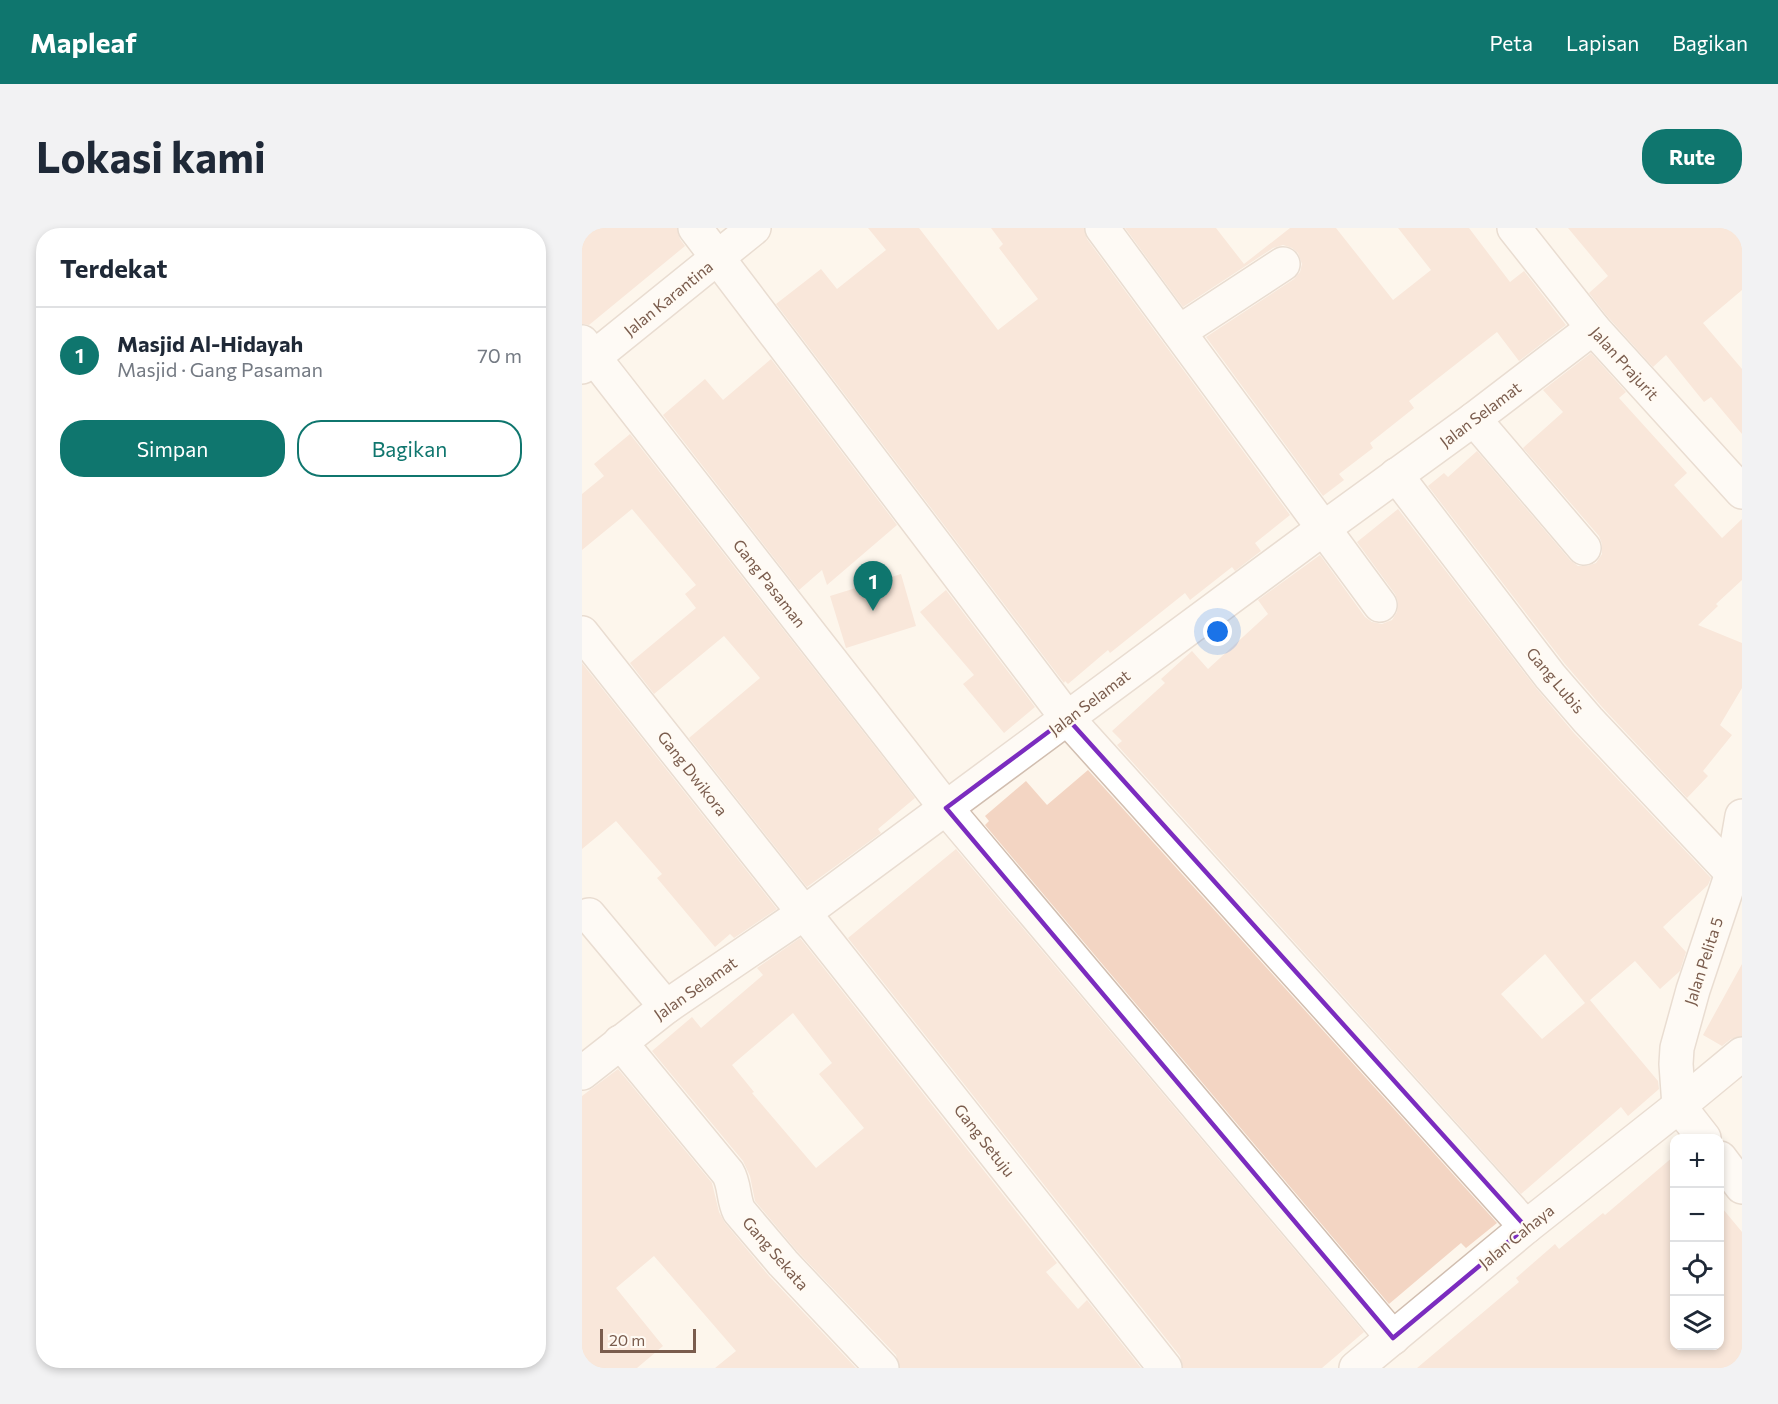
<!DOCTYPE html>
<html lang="id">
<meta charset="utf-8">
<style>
:root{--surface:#fff;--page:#f2f2f3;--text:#1f2937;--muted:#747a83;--line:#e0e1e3;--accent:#0f766e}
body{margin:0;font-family:Commissioner,sans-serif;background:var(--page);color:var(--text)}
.controls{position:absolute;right:18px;bottom:18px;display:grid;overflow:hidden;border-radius:12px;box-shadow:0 3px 9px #0003}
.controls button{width:54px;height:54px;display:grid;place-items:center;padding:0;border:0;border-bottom:2px solid var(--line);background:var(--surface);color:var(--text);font:30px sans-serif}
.scale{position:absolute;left:18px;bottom:15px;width:96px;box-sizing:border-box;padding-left:6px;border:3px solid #7a5c4d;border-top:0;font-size:16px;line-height:21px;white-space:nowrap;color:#7a5c4d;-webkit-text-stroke:4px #fffaf3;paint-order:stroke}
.you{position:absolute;left:636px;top:404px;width:21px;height:21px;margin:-15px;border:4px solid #fff;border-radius:50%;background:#1a73e8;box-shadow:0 0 0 9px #1a73e833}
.badge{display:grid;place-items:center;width:39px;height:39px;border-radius:50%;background:var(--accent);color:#fff;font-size:20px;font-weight:700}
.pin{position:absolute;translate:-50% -50px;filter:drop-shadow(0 2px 3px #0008)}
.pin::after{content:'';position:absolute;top:32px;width:21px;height:18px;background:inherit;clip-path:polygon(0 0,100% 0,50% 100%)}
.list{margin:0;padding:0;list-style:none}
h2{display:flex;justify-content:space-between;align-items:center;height:78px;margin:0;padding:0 24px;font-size:26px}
h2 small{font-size:20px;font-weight:400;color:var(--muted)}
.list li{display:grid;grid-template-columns:39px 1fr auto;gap:18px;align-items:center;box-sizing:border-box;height:96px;padding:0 24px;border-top:2px solid var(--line)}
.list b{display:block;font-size:22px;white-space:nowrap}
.list p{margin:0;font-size:20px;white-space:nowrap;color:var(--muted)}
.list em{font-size:20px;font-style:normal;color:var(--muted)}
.actions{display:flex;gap:12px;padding:18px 24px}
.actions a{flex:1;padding:14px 0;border:2px solid var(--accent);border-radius:24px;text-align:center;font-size:21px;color:var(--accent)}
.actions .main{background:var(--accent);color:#fff}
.icon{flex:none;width:33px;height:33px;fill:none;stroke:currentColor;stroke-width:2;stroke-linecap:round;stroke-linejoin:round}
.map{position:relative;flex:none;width:1160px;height:1140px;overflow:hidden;border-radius:24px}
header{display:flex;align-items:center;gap:36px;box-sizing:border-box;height:84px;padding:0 30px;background:var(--accent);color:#fff}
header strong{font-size:28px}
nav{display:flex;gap:33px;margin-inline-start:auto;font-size:21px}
.intro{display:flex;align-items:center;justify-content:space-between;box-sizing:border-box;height:144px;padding:0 36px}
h1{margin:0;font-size:42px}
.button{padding:15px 27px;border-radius:24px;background:var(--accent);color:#fff;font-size:21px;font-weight:700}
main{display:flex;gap:36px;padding:0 36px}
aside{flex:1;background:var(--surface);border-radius:24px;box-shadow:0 3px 9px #0003}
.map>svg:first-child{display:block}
.building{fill:#f3d5c3;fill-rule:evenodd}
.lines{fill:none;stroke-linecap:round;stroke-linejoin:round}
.minor-casing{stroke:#d1beb0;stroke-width:36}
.minor{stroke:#fff;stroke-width:33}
.marked{fill:none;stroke:#7b2cbf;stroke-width:4.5;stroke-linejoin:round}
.labels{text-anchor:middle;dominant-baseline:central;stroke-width:4.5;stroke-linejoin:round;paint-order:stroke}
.street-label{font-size:16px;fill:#7a5c4d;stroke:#fffaf3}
</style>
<header>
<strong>Mapleaf</strong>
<nav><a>Peta</a><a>Lapisan</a><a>Bagikan</a></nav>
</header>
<div class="intro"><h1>Lokasi kami</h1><a class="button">Rute</a></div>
<main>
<aside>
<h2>Terdekat<small></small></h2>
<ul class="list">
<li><span class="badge">1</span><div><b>Masjid Al-Hidayah</b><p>Masjid · Gang Pasaman</p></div><em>70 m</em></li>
</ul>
<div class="actions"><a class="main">Simpan</a><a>Bagikan</a></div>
</aside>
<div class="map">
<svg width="1160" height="1140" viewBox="0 0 1160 1140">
<rect width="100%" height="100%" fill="#fdf6ec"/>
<g class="building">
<polygon points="0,0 95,0 98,11 103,18 7,97 0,96"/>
<polygon points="286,0 337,0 416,102 456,71 417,20 421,16 409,0 502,0 505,11 708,287 673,315 679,323 653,343 650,339 608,372 603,365 528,425 526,422 486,456 483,453 482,455 194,76 239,41 255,61 304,22"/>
<polygon points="543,0 634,0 662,36 708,0 754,0 811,72 849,42 816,0 887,0 928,54 942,43 984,97 937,133 915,104 827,173 832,180 788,215 791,220 757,246 762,252 741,268 624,109 712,51 718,44 720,36 716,25 710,20 701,17 691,20 601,79"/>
<polygon points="986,0 1160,0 1160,62 1121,95 1160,141 1160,206 1129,169 1122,174 1084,127 1071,139 1025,88 1007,65 1026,48"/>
<polygon points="1009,125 1044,164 1037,170 1105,245 1092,257 1140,310 1160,291 1160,352 1134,376 1136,378 1116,397 1160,415 1160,460 1138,497 1150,507 1121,543 1126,548 1105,570 1020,479 983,436 846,258 862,245 866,249 895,223 988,332 996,338 1005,338 1014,335 1020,326 1020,316 1017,308 941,220 981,184 961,162"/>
<polygon points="189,131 315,297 245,357 240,342 217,362 81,187 123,151 141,172"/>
<polygon points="48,206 333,570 296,601 299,605 225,659 107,510 178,450 142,408 72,466 48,435 114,380 103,366 114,357 50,281 0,322 0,266 22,248 12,236"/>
<path d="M816,281L954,460L992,505L1129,650L1126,657L1081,699L1104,724L1098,743L1078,761L1053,733L1008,772L1076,853L1077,861L1046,888L1039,879L939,966L535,517L540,513L530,503L583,455L579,451L610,423L626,441L686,386L676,372L738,327L783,389L790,394L800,396L810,392L815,384L816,374L813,366L775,314ZM963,726L1003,775L960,811L919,766Z"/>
<polygon points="319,346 334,398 264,420 248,368"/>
<polygon points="364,362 453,479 422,505 381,456 392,447 338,384"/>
<polygon points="0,435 195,681 152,710 148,706 133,719 75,650 80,646 34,593 0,621"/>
<polygon points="506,542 915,995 884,1020 879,1015 807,1076 403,597 407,593 403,588 444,553 465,577"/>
<polygon points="374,621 782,1104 740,1140 601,1140 598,1128 266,710"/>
<path d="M218,710L475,1035L464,1044L496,1081L505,1072L559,1140H318L314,1127L215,1023L173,973L168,948L161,933L70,823L110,789L119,800L181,747L175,740ZM211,785L250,835L237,846L282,900L234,940L170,865L172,864L150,837Z"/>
<polygon points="1160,736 1160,808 1149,811 1140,818 1121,807"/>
<polygon points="36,841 130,955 137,984 143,995 187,1048 274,1140 133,1140 154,1123 72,1028 34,1060 81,1118 55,1140 0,1140 0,868"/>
<polygon points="1092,928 1092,1118 1137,1118 1137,984 1141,981 1160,1004 1160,1140 835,1140 937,1054 934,1050 973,1016 977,1021 1021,985 1023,987"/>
</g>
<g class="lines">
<defs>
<g id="minor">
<polyline points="113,0 485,490 944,999"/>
<polyline points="520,0 798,377"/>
<polyline points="932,0 1011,100 1160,264"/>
<polyline points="597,104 701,36"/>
<polyline points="0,114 364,580 811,1110"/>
<polyline points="0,139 172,0"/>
<polyline points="892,191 1002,320"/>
<polyline points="814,247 968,448 1006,492 1150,645"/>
<polyline points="0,405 583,1140"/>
<polyline points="7,687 84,779"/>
<path d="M38,814L146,945C153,957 151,971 157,983L201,1035L300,1140"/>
<polyline points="0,845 84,779 222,685 742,300 892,191 1011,100"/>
<polyline points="1097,878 1094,836 1095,820 1111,762 1150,645 1160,588"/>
<polyline points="1097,878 1122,910"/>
<polyline points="1138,930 1160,959"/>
<polyline points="774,1140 944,999 1097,878 1160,826"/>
</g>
</defs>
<use href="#minor" class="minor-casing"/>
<use href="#minor" class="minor"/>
</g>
<path d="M0 0H1160V1140H0ZM485,490L944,999L811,1110L364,580Z" fill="#fdf6ec" fill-opacity=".55" fill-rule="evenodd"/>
<path class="marked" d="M485,490L944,999L811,1110L364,580Z"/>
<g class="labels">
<g class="street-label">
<text transform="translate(86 70) rotate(-39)">Jalan Karantina</text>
<text transform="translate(1043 135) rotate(48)">Jalan Prajurit</text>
<text transform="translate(898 186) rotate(-37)">Jalan Selamat</text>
<text transform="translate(188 355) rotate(52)">Gang Pasaman</text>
<text transform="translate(974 452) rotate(50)">Gang Lubis</text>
<text transform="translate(507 474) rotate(-37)">Jalan Selamat</text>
<text transform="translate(111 545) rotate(52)">Gang Dwikora</text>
<text transform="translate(1121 733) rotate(-72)">Jalan Pelita 5</text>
<text transform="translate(113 760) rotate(-35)">Jalan Selamat</text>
<text transform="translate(403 912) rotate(52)">Gang Setuju</text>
<text transform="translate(934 1008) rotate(-39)">Jalan Cahaya</text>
<text transform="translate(194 1025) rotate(49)">Gang Sekata</text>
</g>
</g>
</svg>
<div class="controls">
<button>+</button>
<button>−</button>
<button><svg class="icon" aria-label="locate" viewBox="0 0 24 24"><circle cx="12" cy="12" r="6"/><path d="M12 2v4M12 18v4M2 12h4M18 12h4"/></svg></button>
<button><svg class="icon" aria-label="layers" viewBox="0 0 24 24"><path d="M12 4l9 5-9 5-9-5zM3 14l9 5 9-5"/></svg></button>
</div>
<div class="scale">20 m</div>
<div class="you"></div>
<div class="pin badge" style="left:291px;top:383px">1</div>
</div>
</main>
